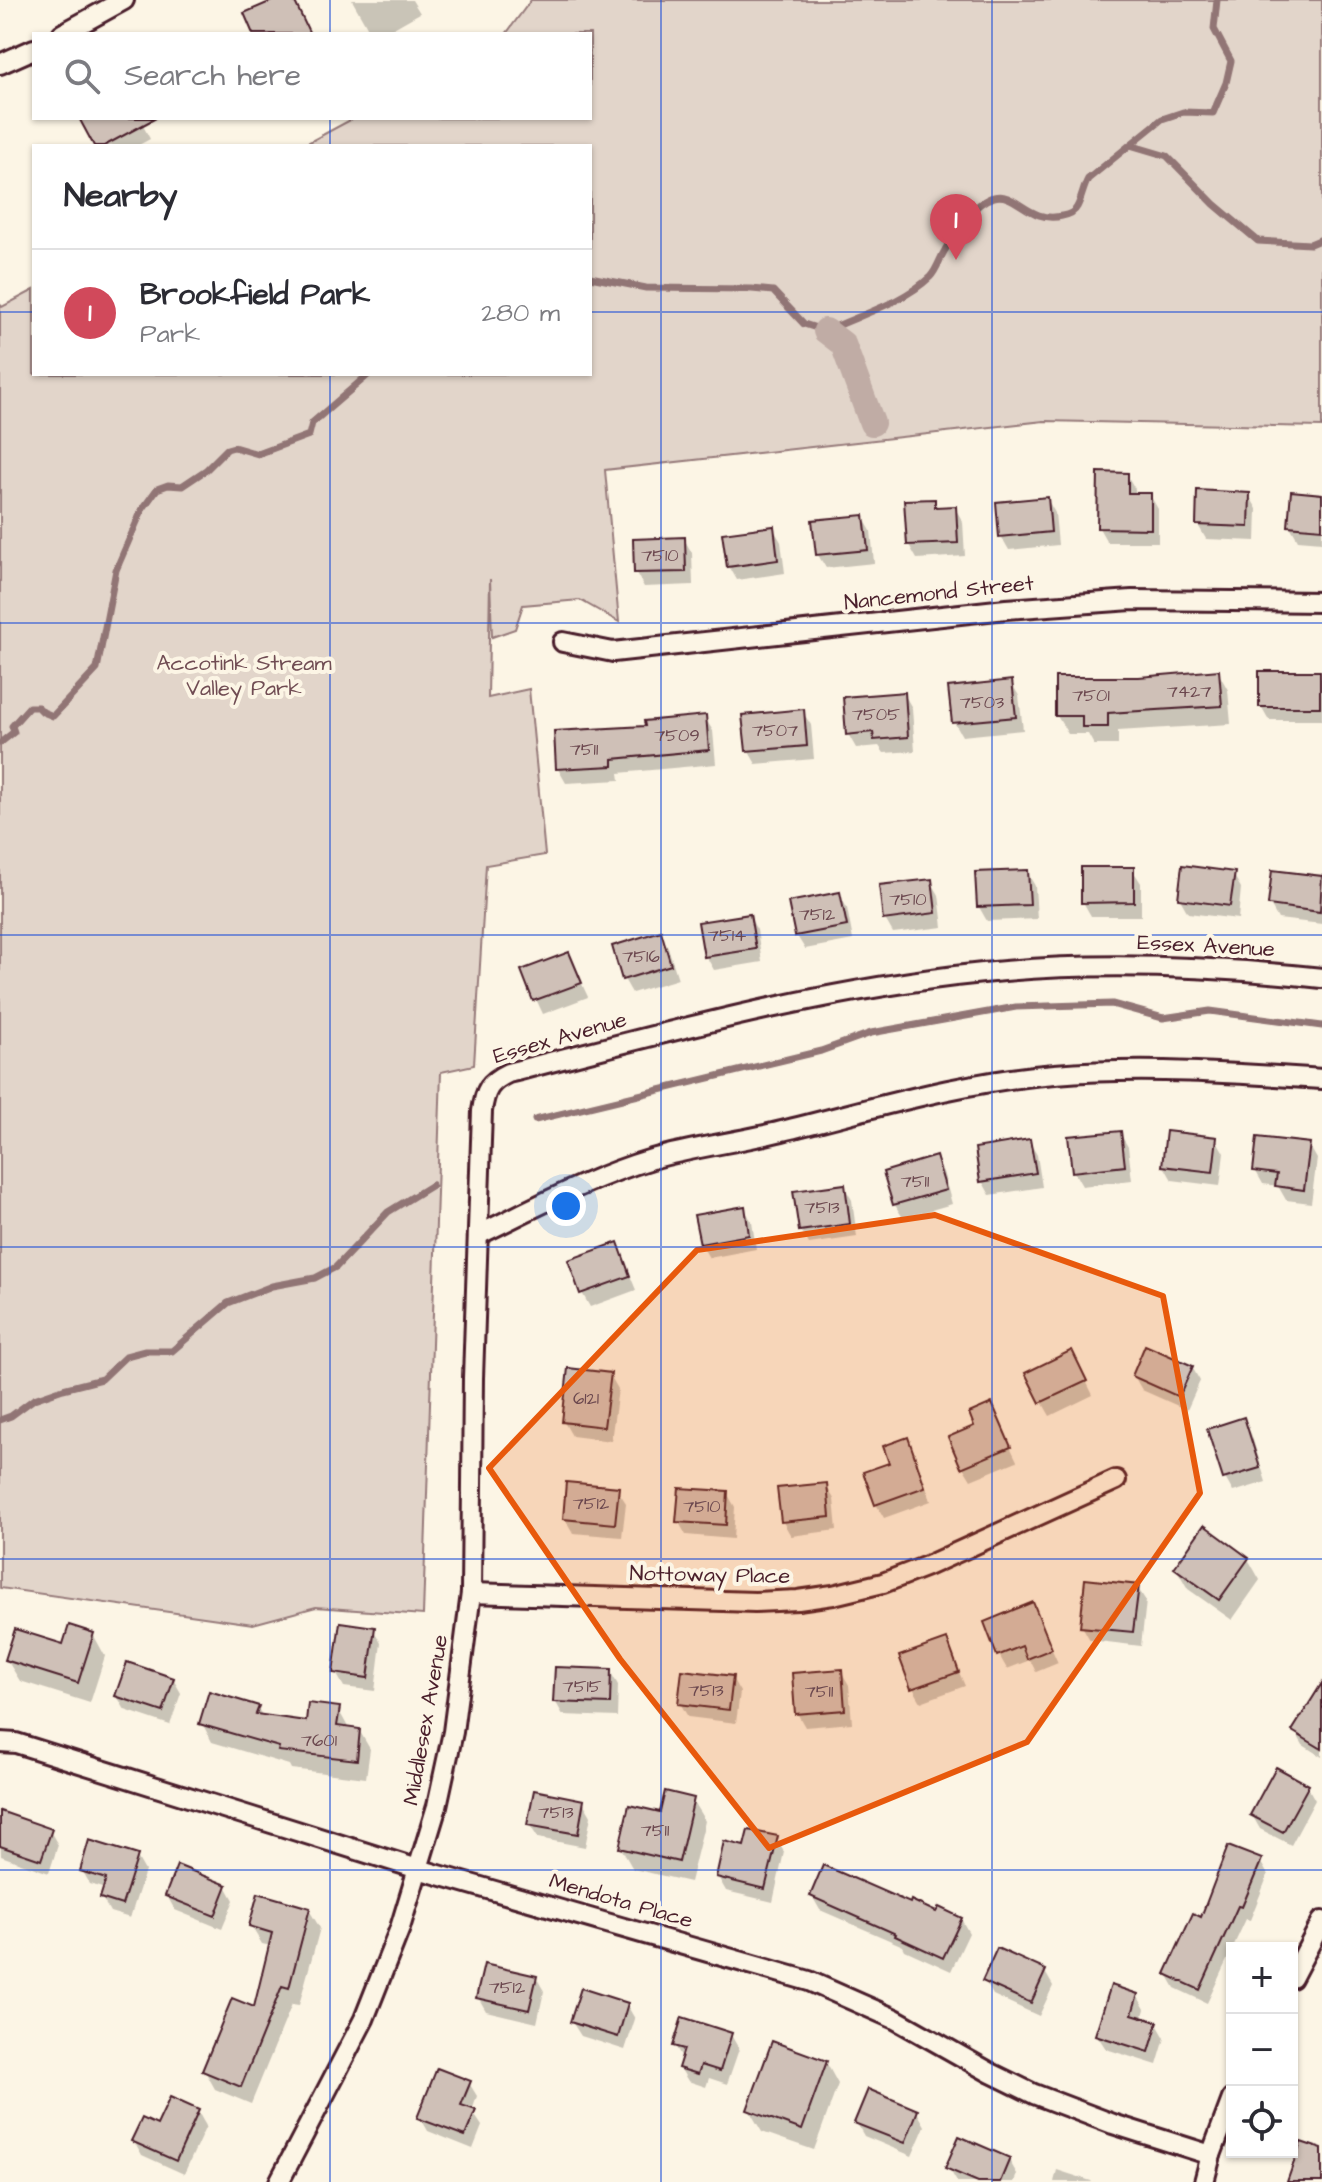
<!DOCTYPE html>
<meta charset="utf-8">
<style>
:root{--surface:#fff;--page:#f2f2f3;--text:#2b2b33;--muted:#7c7c81;--line:#e1e1e2;--accent:#d1495b}
body{margin:0;font-family:"Architects Daughter",sans-serif;background:var(--page);color:var(--text)}
.controls{position:absolute;right:24px;bottom:24px;display:grid;overflow:hidden;border-radius:0px;box-shadow:0 2px 6px #0004}
.controls button{width:72px;height:72px;display:grid;place-items:center;padding:0;border:0;border-bottom:2px solid var(--line);background:var(--surface);color:var(--text);font:40px sans-serif}
.you{position:absolute;left:566px;top:1206px;width:28px;height:28px;margin:-20px;border:6px solid #fff;border-radius:50%;background:#1a73e8;box-shadow:0 0 0 12px #1a73e833}
.badge{display:grid;place-items:center;width:52px;height:52px;border-radius:50%;background:var(--accent);color:#fff;font-size:26px;font-weight:700}
.pin{position:absolute;translate:-50% -66px;filter:drop-shadow(0 2px 4px #0008)}
.pin::after{content:'';position:absolute;top:42px;width:28px;height:24px;background:inherit;clip-path:polygon(0 0,100% 0,50% 100%)}
.list{margin:0;padding:0;list-style:none}
h2{display:flex;justify-content:space-between;align-items:center;height:104px;margin:0;padding:0 32px;font-size:34px}
h2 small{font-size:26px;font-weight:400;color:var(--muted)}
.list li{display:grid;grid-template-columns:52px 1fr auto;gap:24px;align-items:center;box-sizing:border-box;height:128px;padding:0 32px;border-top:2px solid var(--line)}
.list b{display:block;font-size:30px;white-space:nowrap}
.list p{margin:0;font-size:26px;white-space:nowrap;color:var(--muted)}
.list em{font-size:26px;font-style:normal;color:var(--muted)}
.icon{flex:none;width:44px;height:44px;fill:none;stroke:currentColor;stroke-width:2;stroke-linecap:round;stroke-linejoin:round}
.map{position:relative;flex:none;width:1322px;height:2182px;overflow:hidden}
.search{position:absolute;background:var(--surface);box-shadow:0 2px 6px #0004;left:32px;top:32px;width:560px;height:88px;display:flex;align-items:center;gap:20px;box-sizing:border-box;padding:0 28px;border-radius:0px;color:var(--muted);font-size:30px}
.panel{position:absolute;background:var(--surface);box-shadow:0 2px 6px #0004;left:32px;top:144px;width:560px;height:232px;border-radius:0px}
.map>svg:first-child{display:block}
.green{fill:#e2d5ca;stroke:#967a7a;stroke-width:2}
.shadow{fill:#0003}
.lines{fill:none;stroke-linecap:round;stroke-linejoin:round}
.stream{stroke:#917474;stroke-width:7}
.canal{stroke:#c0aca5;stroke-width:26}
.building{fill:#cfc0b7;stroke:#4a1f2b;stroke-width:2}
.minor-casing{stroke:#4a1f2b;stroke-width:24}
.minor{stroke:#fcf5e5;stroke-width:18}
.marked{fill:#e8590c;fill-opacity:0.2;stroke:#e8590c;stroke-width:6;stroke-linejoin:round}
.grid{fill:none;stroke:#1d4ed8;stroke-width:2;stroke-opacity:0.55}
.labels{text-anchor:middle;dominant-baseline:central;stroke-width:8;stroke-linejoin:round;paint-order:stroke}
.number-label{font-size:18px;fill:#6b474e}
.street-label{font-size:22px;fill:#4a1f2b;stroke:#fcf5e5}
.park-label{font-size:22px;fill:#704c53;stroke:#fcf5e5}
</style>
<div class="map">
<svg width="1322" height="2182" viewBox="0 0 1322 2182">
<rect width="100%" height="100%" fill="#fcf5e5"/>
<filter id="ink" filterUnits="userSpaceOnUse"><feTurbulence type="fractalNoise" baseFrequency=".0125" numOctaves="2"/><feDisplacementMap in="SourceGraphic" scale="16" xChannelSelector="R" yChannelSelector="G"/><feConvolveMatrix kernelMatrix="1 2 1 2 8 2 1 2 1" color-interpolation-filters="sRGB"/></filter>
<g filter="url(#ink)">
<polygon class="green" points="531,0 1322,0 1322,427 1044,421 605,470 619,622 580,600 523,605 515,629 492,637 490,579 488,698 529,689 545,855 486,865 474,1065 441,1072 423,1615 316,1607 253,1624 0,1588 0,304 2,307 34,290 34,374 590,374 590,146 302,146 354,118 590,118 590,34 506,34"/>
<g class="shadow">
<polygon points="352,0 412,0 420,13 383,34 371,34"/>
<polygon points="81,118 139,118 150,139 137,146 96,146"/>
<polygon points="1127,475 1135,489 1135,495 1150,495 1158,509 1158,542 1107,542 1099,528"/>
<polygon points="1249,495 1257,509 1256,541 1206,539 1198,525"/>
<polygon points="1322,496 1322,542 1298,540 1290,526"/>
<polygon points="1047,499 1055,513 1058,545 1009,550 1001,536"/>
<polygon points="934,501 939,509 955,508 963,522 965,556 917,559 909,545"/>
<polygon points="863,517 871,531 874,563 826,568 818,555"/>
<polygon points="773,528 781,542 785,573 737,580 729,566"/>
<polygon points="684,539 692,553 693,585 644,587 636,573"/>
<polygon points="1218,672 1228,690 1231,724 1118,731 1118,745 1094,745 1088,734 1068,734 1057,716 1139,679"/>
<polygon points="1319,673 1322,679 1322,720 1269,720 1261,706"/>
<polygon points="1011,682 1019,696 1023,730 962,736 954,722"/>
<polygon points="904,694 912,708 915,751 884,753 879,746 856,748 848,734"/>
<polygon points="802,711 811,725 814,759 756,764 748,750"/>
<polygon points="705,718 713,731 716,764 619,773 620,780 566,783 558,769 647,728"/>
<polygon points="1132,869 1141,883 1141,916 1091,916 1083,902"/>
<polygon points="1027,872 1035,886 1037,919 987,921 979,907"/>
<polygon points="1274,872 1322,878 1322,924 1278,919 1270,905"/>
<polygon points="1233,874 1241,888 1238,919 1188,913 1180,899"/>
<polygon points="931,881 939,895 943,927 893,933 885,919"/>
<polygon points="839,894 847,908 853,940 805,949 797,936"/>
<polygon points="749,916 757,930 762,962 714,970 706,956"/>
<polygon points="660,934 668,947 678,979 632,993 624,979"/>
<polygon points="568,954 588,997 543,1014 523,971"/>
<polygon points="1120,1133 1128,1147 1132,1180 1082,1186 1074,1172"/>
<polygon points="1216,1139 1224,1153 1220,1186 1172,1180 1164,1166"/>
<polygon points="1029,1141 1037,1155 1042,1187 990,1195 982,1181"/>
<polygon points="1309,1145 1317,1159 1311,1203 1286,1200 1278,1186 1263,1184 1255,1170"/>
<polygon points="935,1158 943,1172 952,1204 903,1218 895,1205 886,1173"/>
<polygon points="844,1186 852,1200 857,1237 809,1244 801,1230"/>
<polygon points="744,1208 752,1222 756,1249 709,1258 701,1244 697,1217"/>
<polygon points="617,1244 636,1290 590,1307 582,1293"/>
<polygon points="1079,1367 1093,1395 1050,1416 1042,1402"/>
<polygon points="1192,1367 1200,1381 1187,1410 1142,1390 1134,1376"/>
<polygon points="610,1375 618,1389 611,1441 572,1436 564,1422"/>
<polygon points="991,1406 1017,1461 971,1480 963,1467 977,1427"/>
<polygon points="1243,1420 1251,1434 1266,1482 1233,1492 1225,1478 1210,1430"/>
<polygon points="907,1440 915,1453 931,1501 884,1518 876,1504 892,1464"/>
<polygon points="826,1485 834,1499 837,1530 791,1536 783,1522"/>
<polygon points="617,1489 626,1503 622,1537 573,1533 565,1519"/>
<polygon points="727,1493 735,1507 733,1539 686,1535 678,1521"/>
<polygon points="1248,1559 1260,1580 1232,1620 1188,1589 1176,1568"/>
<polygon points="1137,1587 1146,1601 1141,1646 1090,1640 1082,1626"/>
<polygon points="1032,1605 1058,1663 1036,1672 1030,1660 1007,1669 999,1655"/>
<polygon points="373,1629 381,1643 375,1691 344,1687 336,1673"/>
<polygon points="93,1634 105,1656 90,1703 20,1681 7,1660 64,1646"/>
<polygon points="946,1642 965,1686 921,1702 913,1688"/>
<polygon points="610,1671 618,1685 617,1717 563,1715 555,1701"/>
<polygon points="841,1671 849,1685 852,1723 805,1727 797,1713"/>
<polygon points="732,1678 740,1692 736,1723 688,1717 680,1703"/>
<polygon points="173,1679 181,1693 170,1725 125,1710 117,1696"/>
<polygon points="1322,1687 1322,1757 1303,1745 1295,1731"/>
<polygon points="257,1707 263,1717 308,1723 338,1709 349,1729 359,1730 370,1749 366,1778 291,1769 289,1765 212,1742 202,1723"/>
<polygon points="1307,1786 1315,1800 1291,1845 1260,1829 1252,1815"/>
<polygon points="692,1800 705,1821 690,1882 633,1869 621,1848 661,1814"/>
<polygon points="583,1802 591,1816 585,1847 538,1838 529,1824"/>
<polygon points="0,1823 50,1831 58,1845 49,1873 1,1856"/>
<polygon points="776,1838 784,1852 773,1902 726,1891 718,1877"/>
<polygon points="137,1857 145,1871 130,1918 110,1912 102,1898 105,1889 90,1884 82,1870"/>
<polygon points="1260,1861 1268,1875 1250,1920 1246,1919 1207,2003 1175,1988 1167,1974 1202,1919"/>
<polygon points="226,1886 234,1900 222,1929 175,1910 167,1896"/>
<polygon points="812,1896 961,1919 969,1933 951,1971 905,1950 903,1946 820,1910"/>
<polygon points="309,1910 320,1928 299,2005 292,2004 251,2104 215,2089 205,2071 256,2010 271,1946 262,1944 251,1926"/>
<polygon points="1045,1972 1053,1986 1039,2016 993,1995 985,1981"/>
<polygon points="536,1977 544,1991 537,2023 486,2011 478,1997"/>
<polygon points="1137,1995 1145,2009 1142,2019 1157,2024 1165,2038 1157,2065 1106,2049 1097,2035"/>
<polygon points="627,2005 635,2019 625,2050 581,2036 572,2022"/>
<polygon points="731,2035 739,2049 727,2084 709,2078 706,2087 688,2081 680,2068 683,2059 675,2046"/>
<polygon points="826,2062 838,2084 814,2150 762,2132 749,2110"/>
<polygon points="469,2083 477,2096 472,2111 482,2126 473,2149 428,2131 420,2117"/>
<polygon points="198,2112 206,2126 184,2174 142,2155 134,2141"/>
<polygon points="917,2112 925,2126 912,2156 864,2136 856,2122"/>
<polygon points="1009,2160 1017,2174 1014,2182 957,2182 948,2167"/>
<polygon points="1057,2170 1091,2181 1092,2182 1054,2182"/>
</g>
<g class="lines">
<g class="stream">
<polyline points="1130,145 1167,156 1214,204 1258,241 1310,244 1322,239"/>
<path d="M590,277L646,288L752,289L773,291L804,324L826,331C859,315 903,303 930,277C937,270 940,258 945,250C955,233 973,202 994,197C1016,191 1029,224 1062,216C1068,215 1074,213 1077,207C1082,198 1083,188 1088,179L1162,119L1183,112L1213,113L1226,83L1231,61L1214,29L1217,0"/>
<polyline points="0,743 14,732 12,726 29,707 38,707 43,712 53,716 97,669 116,570 142,510 157,489 168,485 182,486 206,470 227,449 234,447 258,454 309,435 312,423 369,374"/>
<polyline points="535,1120 821,1051 871,1033 1016,1007 1112,1004 1163,1018 1210,1011 1322,1026"/>
<polyline points="0,1420 11,1416 34,1399 63,1389 102,1379 126,1356 145,1351 172,1351 228,1303 272,1286 315,1278 336,1267 388,1212 432,1185"/>
</g>
<polyline class="canal" points="826,331 843,344 872,423"/>
</g>
<g class="building">
<polygon points="274,0 294,0 310,34 253,34 244,13"/>
<polygon points="79,118 156,118 104,146 94,146"/>
<polygon points="1098,472 1128,473 1128,493 1151,493 1151,529 1097,528"/>
<polygon points="1197,490 1250,493 1249,527 1196,525"/>
<polygon points="1291,491 1322,494 1322,529 1288,526"/>
<polygon points="1048,497 1051,532 999,537 996,502"/>
<polygon points="935,499 935,507 956,506 958,543 907,545 904,500"/>
<polygon points="864,515 868,550 816,555 812,520"/>
<polygon points="774,526 778,560 727,567 722,533"/>
<polygon points="685,537 686,572 634,573 633,539"/>
<polygon points="1219,670 1222,706 1108,713 1108,727 1082,727 1082,716 1055,716 1055,677 1139,677"/>
<rect x="1259" y="671" width="61" height="36"/>
<polygon points="1012,680 1016,717 952,723 948,687"/>
<polygon points="905,692 908,737 874,740 873,732 846,735 843,697"/>
<polygon points="804,709 807,746 746,751 742,715"/>
<polygon points="706,715 709,750 613,759 613,766 556,769 554,731 645,726 644,721"/>
<polygon points="1182,865 1235,872 1230,906 1178,899"/>
<polygon points="1081,867 1134,867 1134,902 1081,903"/>
<polygon points="1028,870 1030,905 977,907 975,872"/>
<polygon points="1272,870 1322,876 1320,912 1268,905"/>
<polygon points="932,879 936,913 883,920 879,885"/>
<polygon points="840,892 847,926 795,936 788,902"/>
<polygon points="750,914 756,949 704,957 698,922"/>
<polygon points="661,931 671,965 622,980 612,946"/>
<polygon points="569,952 582,983 533,1001 521,970"/>
<polygon points="1121,1131 1125,1166 1072,1172 1068,1136"/>
<polygon points="1166,1131 1217,1137 1213,1172 1162,1166"/>
<polygon points="1257,1137 1310,1143 1304,1190 1275,1186 1277,1174 1253,1171"/>
<polygon points="1030,1139 1036,1173 980,1182 975,1148"/>
<polygon points="936,1156 946,1190 893,1205 883,1172"/>
<polygon points="845,1184 850,1224 799,1231 793,1191"/>
<polygon points="745,1206 749,1235 700,1244 694,1215"/>
<polygon points="618,1242 630,1276 580,1294 568,1260"/>
<polygon points="1145,1345 1193,1366 1179,1397 1132,1376"/>
<polygon points="1072,1350 1087,1381 1040,1403 1025,1373"/>
<polygon points="568,1368 611,1373 604,1427 562,1422"/>
<polygon points="992,1403 1011,1447 961,1468 948,1437 974,1426 969,1413"/>
<polygon points="1244,1417 1260,1468 1223,1479 1207,1429"/>
<polygon points="908,1437 925,1487 875,1505 863,1472 889,1463 883,1446"/>
<polygon points="566,1482 619,1487 615,1524 563,1519"/>
<polygon points="827,1483 830,1517 781,1522 777,1488"/>
<polygon points="679,1488 728,1491 726,1525 676,1522"/>
<polygon points="1204,1525 1249,1558 1219,1600 1174,1568"/>
<polygon points="1085,1579 1139,1585 1133,1632 1080,1627"/>
<polygon points="1033,1602 1052,1649 1027,1659 1022,1646 997,1656 984,1622"/>
<polygon points="340,1622 375,1627 368,1678 333,1673"/>
<polygon points="69,1625 94,1633 78,1683 5,1660 15,1629 63,1644"/>
<polygon points="947,1639 959,1672 911,1689 899,1656"/>
<polygon points="127,1662 174,1678 163,1712 115,1696"/>
<polygon points="555,1667 611,1669 610,1704 553,1702"/>
<polygon points="842,1669 845,1710 795,1714 792,1673"/>
<polygon points="682,1670 733,1676 729,1710 678,1704"/>
<polygon points="1322,1683 1322,1749 1292,1731"/>
<polygon points="209,1691 259,1706 256,1714 306,1721 308,1703 340,1707 337,1726 360,1729 357,1760 278,1751 279,1747 199,1724"/>
<polygon points="1276,1767 1309,1785 1283,1832 1250,1815"/>
<polygon points="534,1790 584,1800 578,1834 527,1825"/>
<polygon points="665,1791 694,1798 679,1862 619,1848 629,1805 660,1812"/>
<polygon points="0,1811 52,1829 41,1860 0,1846"/>
<polygon points="748,1830 778,1836 765,1889 716,1877 724,1841 744,1846"/>
<polygon points="89,1840 138,1855 122,1905 100,1898 106,1879 80,1871"/>
<polygon points="1228,1846 1262,1859 1242,1907 1238,1906 1200,1990 1165,1974 1193,1913 1201,1917"/>
<polygon points="177,1865 227,1885 215,1916 165,1896"/>
<polygon points="823,1865 910,1903 911,1900 936,1912 939,1907 962,1918 943,1958 895,1936 896,1934 810,1896"/>
<polygon points="258,1893 310,1908 289,1988 282,1986 241,2087 202,2071 232,1998 254,2007 272,1933 249,1926"/>
<polygon points="997,1948 1046,1970 1031,2003 982,1981"/>
<polygon points="484,1964 537,1976 529,2010 476,1998"/>
<polygon points="1111,1985 1138,1994 1132,2014 1158,2022 1149,2052 1095,2035"/>
<polygon points="581,1988 628,2003 618,2037 570,2022"/>
<polygon points="682,2017 732,2033 720,2071 701,2065 698,2074 678,2068 684,2049 673,2046"/>
<polygon points="772,2041 827,2061 802,2130 747,2110"/>
<polygon points="437,2068 471,2081 461,2105 476,2110 465,2136 417,2118"/>
<polygon points="868,2089 918,2110 905,2143 854,2123"/>
<polygon points="170,2097 199,2110 176,2161 131,2141 142,2118 157,2125"/>
<polygon points="959,2136 1010,2158 1000,2182 978,2182 945,2168"/>
<polygon points="1301,2142 1322,2149 1322,2182 1287,2182"/>
</g>
<g class="lines">
<defs>
<g id="minor">
<polyline points="62,34 124,0"/>
<polyline points="0,64 34,49"/>
<polyline points="563,642 613,652 1006,609 1132,600 1322,602"/>
<path d="M480,1234C536,1207 591,1177 652,1159C694,1147 739,1142 782,1131C872,1109 962,1081 1055,1074C1144,1067 1233,1073 1322,1079"/>
<polyline points="471,1593 755,1602 798,1600 833,1595 883,1583 927,1566 1116,1480"/>
<polyline points="0,1742 16,1743 418,1869 809,1981 895,2019 991,2073 1034,2094 1113,2124 1211,2155"/>
<polyline points="1292,1978 1322,1921"/>
<path d="M279,2182L364,2019L400,1928L437,1806L453,1732L471,1593L473,1378L482,1111C485,1090 489,1082 508,1073C664,1033 821,989 983,973C1095,961 1210,966 1322,978"/>
<polyline points="1204,2182 1211,2155 1232,2099"/>
</g>
</defs>
<use href="#minor" class="minor-casing"/>
<use href="#minor" class="minor"/>
</g>
</g>
<path class="marked" d="M935,1215L1163,1296L1200,1493L1027,1742L769,1848L620,1659L489,1468L697,1250Z"/>
<path class="grid" d="M330,0V34M661,0V2182M992,0V2182M330,118V146M0,312H34M590,312H1322M330,374V2182M0,623H1322M0,935H1322M0,1247H1322M0,1559H1322M0,1870H1322"/>
<g class="labels">
<g class="number-label">
<text x="660" y="555">7510</text>
<text x="1189" y="691">7427</text>
<text x="1091" y="695">7501</text>
<text x="982" y="702">7503</text>
<text x="876" y="714">7505</text>
<text x="775" y="730">7507</text>
<text x="677" y="735">7509</text>
<text x="584" y="749">7511</text>
<text x="908" y="899">7510</text>
<text x="817" y="914">7512</text>
<text x="727" y="935">7514</text>
<text x="641" y="956">7516</text>
<text x="915" y="1181">7511</text>
<text x="822" y="1207">7513</text>
<text x="586" y="1398">6121</text>
<text x="591" y="1503">7512</text>
<text x="702" y="1506">7510</text>
<text x="582" y="1686">7515</text>
<text x="706" y="1690">7513</text>
<text x="819" y="1691">7511</text>
<text x="319" y="1740">7601</text>
<text x="556" y="1812">7513</text>
<text x="655" y="1830">7511</text>
<text x="507" y="1987">7512</text>
</g>
<g class="street-label">
<text transform="translate(939 593) rotate(-6)">Nancemond Street</text>
<text transform="translate(1206 946) rotate(3)">Essex Avenue</text>
<text transform="translate(560 1038) rotate(-16)">Essex Avenue</text>
<text transform="translate(710 1575) rotate(1)">Nottoway Place</text>
<text transform="translate(426 1720) rotate(-80)">Middlesex Avenue</text>
<text transform="translate(621 1901) rotate(16)">Mendota Place</text>
</g>
<g class="park-label">
<text x="244" y="663">Accotink Stream<tspan x="244" dy="25">Valley Park</tspan></text>
</g>
</g>
</svg>
<div class="controls">
<button>+</button>
<button>−</button>
<button><svg class="icon" aria-label="locate" viewBox="0 0 24 24"><circle cx="12" cy="12" r="6"/><path d="M12 2v4M12 18v4M2 12h4M18 12h4"/></svg></button>
</div>
<div class="you"></div>
<div class="pin badge" style="left:956px;top:260px">1</div>
<div class="search"><svg class="icon" aria-label="search" viewBox="0 0 24 24"><circle cx="10" cy="10" r="6"/><path d="M15 15l6 6"/></svg>Search here</div>
<section class="panel">
<h2>Nearby<small></small></h2>
<ul class="list">
<li><span class="badge">1</span><div><b>Brookfield Park</b><p>Park</p></div><em>280 m</em></li>
</ul>
</section>
</div>
